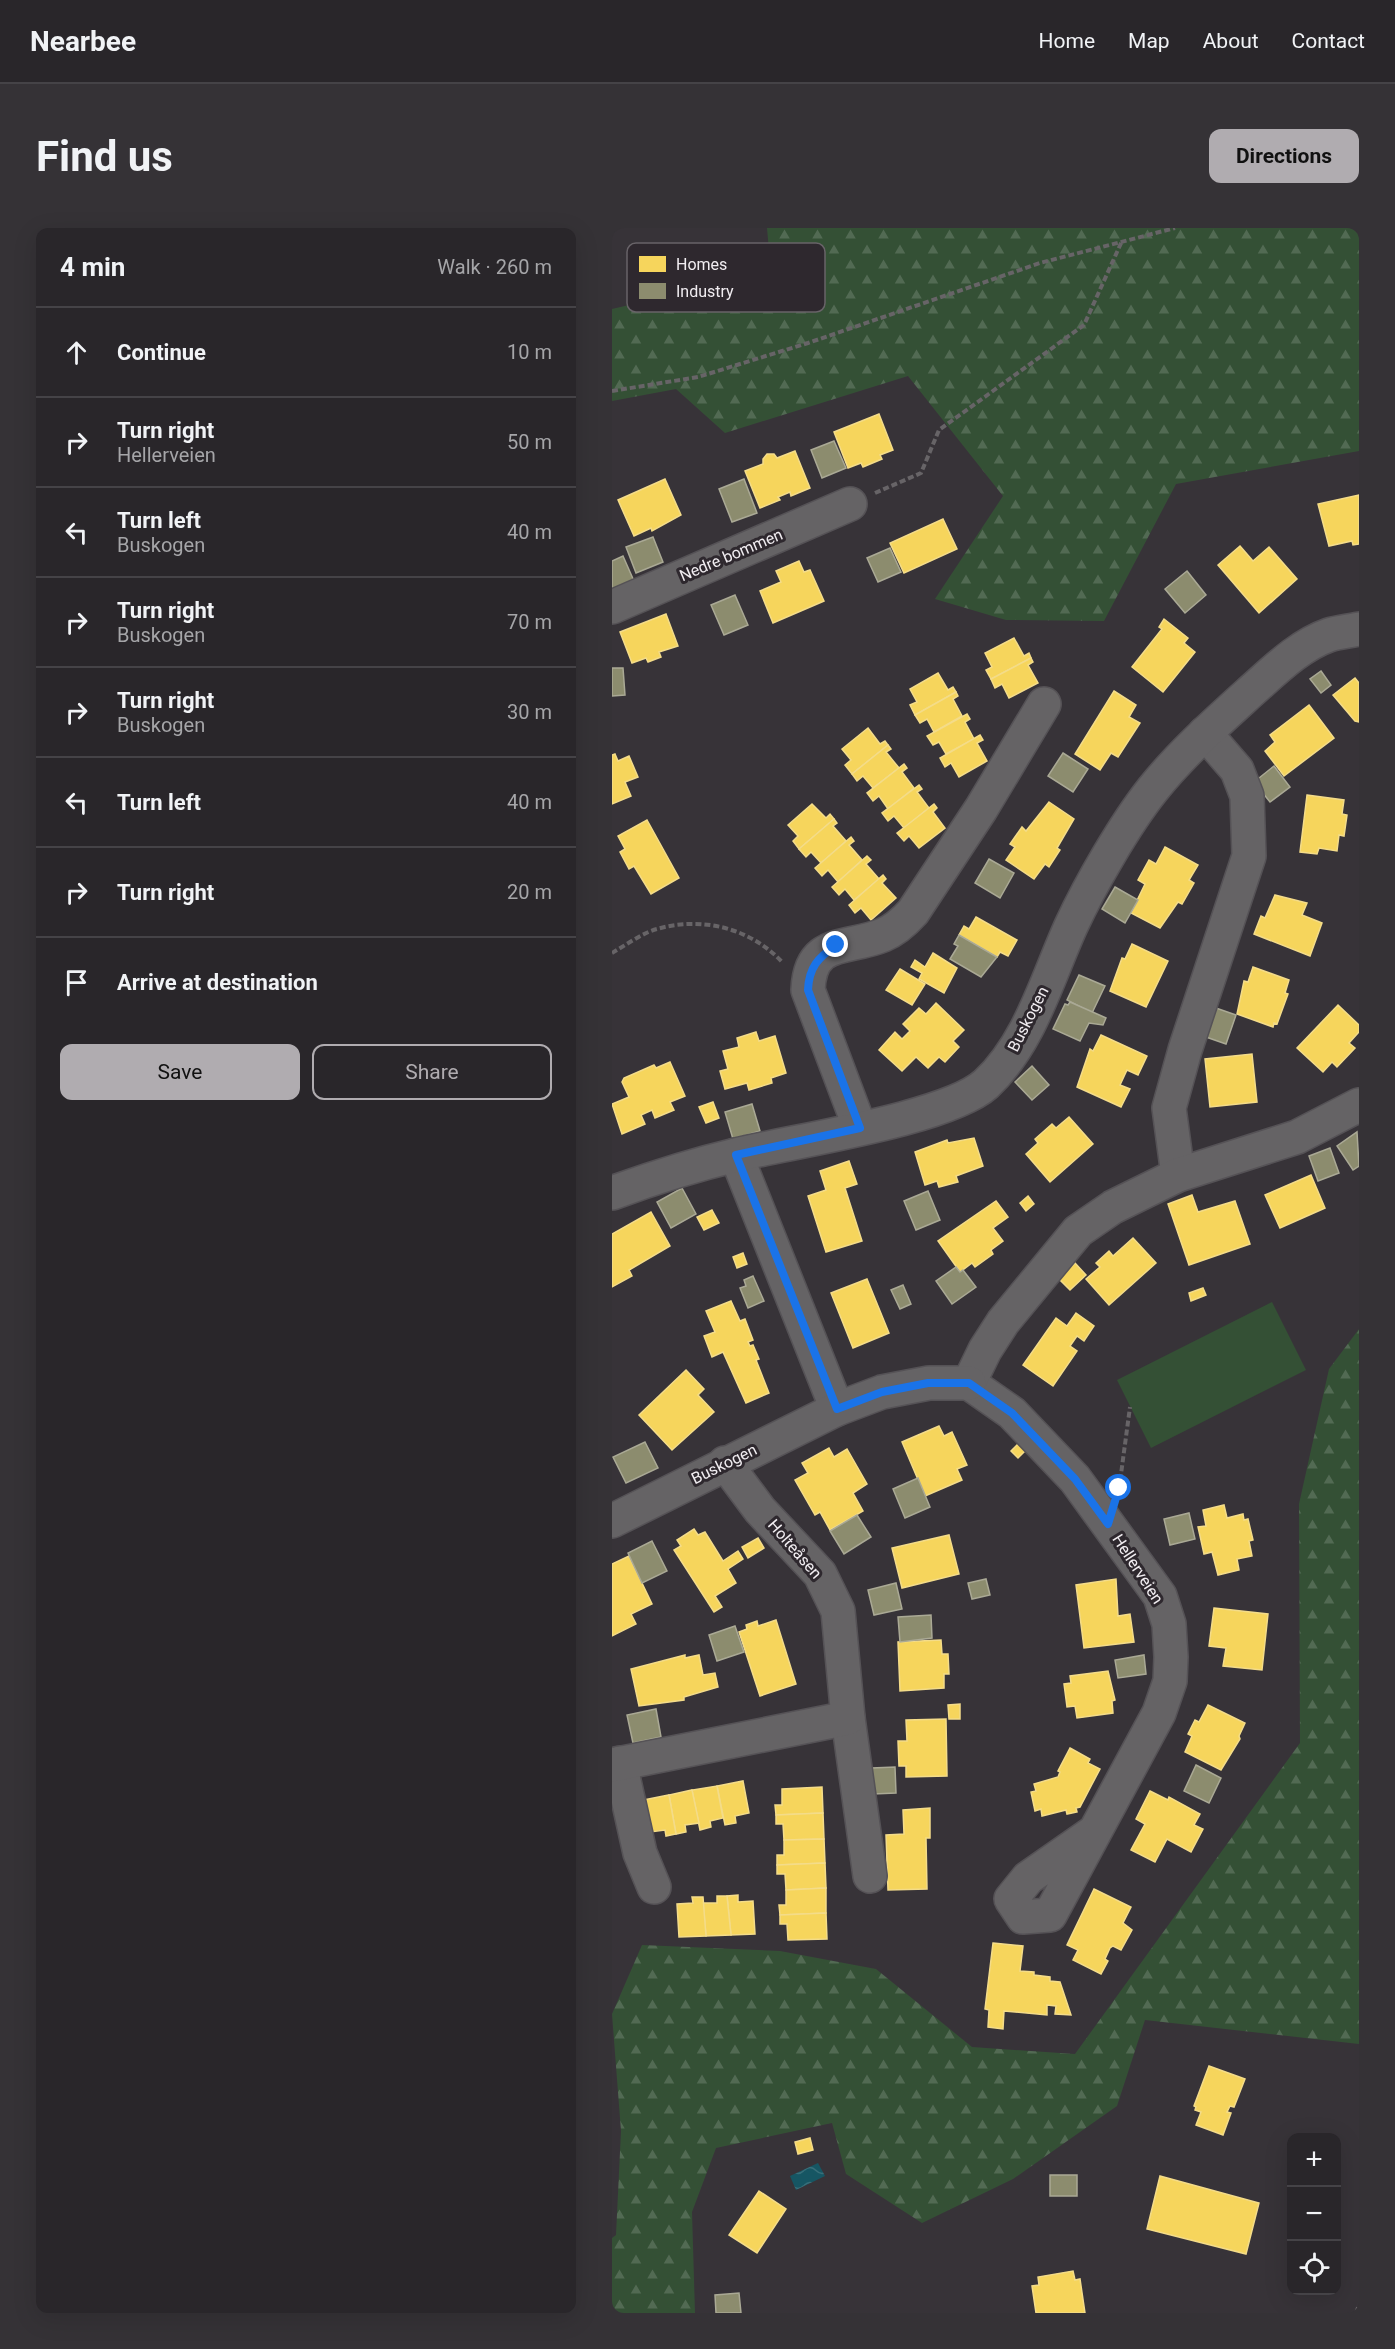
<!DOCTYPE html>
<meta charset="utf-8">
<style>
:root{--surface:#29262a;--page:#353236;--text:#f1f3f6;--muted:#a5a5a8;--line:#454347;--accent:#b0acb0}
body{margin:0;font-family:Roboto,sans-serif;background:var(--page);color:var(--text)}
.controls{position:absolute;right:18px;bottom:18px;display:grid;overflow:hidden;border-radius:12px;box-shadow:0 6px 24px #0002}
.controls button{width:54px;height:54px;display:grid;place-items:center;padding:0;border:0;border-bottom:2px solid var(--line);background:var(--surface);color:var(--text);font:30px sans-serif}
.stop{position:absolute;width:18px;height:18px;margin:-14px;border:4px solid #1a73e8;border-radius:50%;background:#fff}
.stop.end{background:#1a73e8;border-color:#fff;box-shadow:0 2px 6px #0008}
.list{margin:0;padding:0;list-style:none}
h2{display:flex;justify-content:space-between;align-items:center;height:78px;margin:0;padding:0 24px;font-size:26px}
h2 small{font-size:20px;font-weight:400;color:var(--muted)}
.list li{display:grid;grid-template-columns:39px 1fr auto;gap:18px;align-items:center;box-sizing:border-box;height:90px;padding:0 24px;border-top:2px solid var(--line)}
.list b{display:block;font-size:22px;white-space:nowrap}
.list p{margin:0;font-size:20px;white-space:nowrap;color:var(--muted)}
.list em{font-size:20px;font-style:normal;color:var(--muted)}
.actions{display:flex;gap:12px;padding:18px 24px}
.actions a{flex:1;padding:14px 0;border:2px solid var(--accent);border-radius:12px;text-align:center;font-size:21px;color:var(--accent)}
.actions .main{background:var(--accent);color:#111}
.icon{flex:none;width:33px;height:33px;fill:none;stroke:currentColor;stroke-width:2;stroke-linecap:round;stroke-linejoin:round}
.map{position:relative;flex:none;width:747px;height:2085px;overflow:hidden;border-radius:12px}
header{display:flex;align-items:center;gap:36px;box-sizing:border-box;height:84px;padding:0 30px;background:var(--surface);border-bottom:2px solid var(--line)}
header strong{font-size:28px}
nav{display:flex;gap:33px;margin-inline-start:auto;font-size:21px}
.intro{display:flex;align-items:center;justify-content:space-between;box-sizing:border-box;height:144px;padding:0 36px}
h1{margin:0;font-size:42px}
.button{padding:15px 27px;border-radius:12px;background:var(--accent);color:#111;font-size:21px;font-weight:700}
main{display:flex;gap:36px;padding:0 36px}
aside{flex:1;background:var(--surface);border-radius:12px;box-shadow:0 6px 24px #0002}
.map>svg:first-child{display:block}
.green{fill:#345035}
.forest{fill:url(#forest-firs)}
.water{fill:url(#water-waves)}
.homes{fill:#f6d55c;stroke:#f4dc89;stroke-width:1.5}
.industry{fill:#8c8c6e;stroke:#aaa995;stroke-width:1.5}
.lines{fill:none;stroke-linecap:round;stroke-linejoin:round}
.minor-casing{stroke:#555256;stroke-width:36}
.path{stroke:#676467;stroke-width:4;stroke-dasharray:6 3;stroke-linecap:butt}
.minor{stroke:#656365;stroke-width:33}
.route{stroke:#1a73e8;stroke-width:8}
.labels{text-anchor:middle;dominant-baseline:central;stroke-width:6;stroke-linejoin:round;paint-order:stroke}
.street-label{font-size:16px;fill:#f1edf1;stroke:#2e282e}
.key{fill:#2e282e;stroke:#686368;stroke-width:1.5}
.key-label{font-size:16px;fill:#f1edf1}
</style>
<header>
<strong>Nearbee</strong>
<nav><a>Home</a><a>Map</a><a>About</a><a>Contact</a></nav>
</header>
<div class="intro"><h1>Find us</h1><a class="button">Directions</a></div>
<main>
<aside>
<h2>4 min<small>Walk · 260 m</small></h2>
<ul class="list">
<li><svg class="icon" aria-label="ahead" viewBox="0 0 24 24"><path d="M12 20V5M6 11l6-6 6 6"/></svg><div><b>Continue</b></div><em>10 m</em></li>
<li><svg class="icon" aria-label="right" viewBox="0 0 24 24"><path d="M7 20v-9h11M14 6l5 5-5 5"/></svg><div><b>Turn right</b><p>Hellerveien</p></div><em>50 m</em></li>
<li><svg class="icon" aria-label="left" viewBox="0 0 24 24"><path d="M17 20v-9H6M10 6l-5 5 5 5"/></svg><div><b>Turn left</b><p>Buskogen</p></div><em>40 m</em></li>
<li><svg class="icon" aria-label="right" viewBox="0 0 24 24"><path d="M7 20v-9h11M14 6l5 5-5 5"/></svg><div><b>Turn right</b><p>Buskogen</p></div><em>70 m</em></li>
<li><svg class="icon" aria-label="right" viewBox="0 0 24 24"><path d="M7 20v-9h11M14 6l5 5-5 5"/></svg><div><b>Turn right</b><p>Buskogen</p></div><em>30 m</em></li>
<li><svg class="icon" aria-label="left" viewBox="0 0 24 24"><path d="M17 20v-9H6M10 6l-5 5 5 5"/></svg><div><b>Turn left</b></div><em>40 m</em></li>
<li><svg class="icon" aria-label="right" viewBox="0 0 24 24"><path d="M7 20v-9h11M14 6l5 5-5 5"/></svg><div><b>Turn right</b></div><em>20 m</em></li>
<li><svg class="icon" aria-label="arrive" viewBox="0 0 24 24"><path d="M6 21V4h12l-3 4 3 4H6"/></svg><div><b>Arrive at destination</b></div></li>
</ul>
<div class="actions"><a class="main">Save</a><a>Share</a></div>
</aside>
<div class="map">
<svg width="747" height="2085" viewBox="0 0 747 2085">
<defs>
<pattern id="forest-firs" width="22" height="20" patternUnits="userSpaceOnUse" patternTransform="scale(1.5)"><rect width="22" height="20" fill="#345035"/><path d="M5 1l3.5 6h-7zM16 11l3.5 6h-7z" fill="#526a53"/></pattern>
<pattern id="water-waves" width="16" height="10" patternUnits="userSpaceOnUse" patternTransform="scale(1.5)"><rect width="16" height="10" fill="#165663"/><path d="M0 5q4-4 8 0t8 0" fill="none" stroke="#386f7a"/></pattern>
</defs>
<rect width="100%" height="100%" fill="#373338"/>
<polygon class="green" points="660,1074 694,1142 539,1220 505,1152"/>
<g class="forest">
<polygon points="155,0 747,0 747,223 564,256 492,393 394,392 323,371 391,268 296,148 113,205 64,161 0,173 0,81 43,71 158,33"/>
<polygon points="747,1101 747,1816 533,1792 505,1878 401,1951 310,1995 234,1946 220,1895 104,1920 80,1984 83,2085 0,2085 0,2010 4,2007 9,1903 0,1786 30,1717 168,1723 264,1741 360,1819 463,1826 688,1515 687,1276 717,1141"/>
</g>
<polygon class="water" points="206,1935 213,1948 184,1962 178,1948"/>
<g class="homes">
<polygon points="267,186 281,222 268,227 270,231 251,239 249,235 236,240 222,204"/>
<polygon points="183,223 198,260 179,268 178,264 166,269 168,272 148,280 133,243 151,236 151,231 155,226 162,226 165,230"/>
<polygon points="53,251 69,287 40,303 39,300 22,308 6,272"/>
<polygon points="747,267 747,316 741,317 740,313 717,318 706,276"/>
<polygon points="331,291 345,321 292,345 278,315"/>
<polygon points="628,318 641,333 657,319 685,351 647,385 606,337"/>
<polygon points="187,333 192,344 198,342 212,373 161,395 148,363 169,354 164,343"/>
<polygon points="54,386 66,418 47,424 49,429 36,434 34,430 20,435 8,404"/>
<polygon points="552,391 576,410 572,415 583,424 551,464 520,439 550,401 547,399"/>
<polygon points="402,410 412,428 417,425 419,430 379,451 374,442 380,439 373,425"/>
<polygon points="419,430 421,434 416,437 426,455 397,470 390,456 383,460 379,451"/>
<polygon points="326,445 336,462 341,459 344,464 303,487 298,477 305,474 298,461"/>
<polygon points="743,450 747,455 747,494 743,493 721,467"/>
<polygon points="502,463 524,477 517,489 528,495 506,529 499,525 488,542 463,526"/>
<polygon points="344,464 346,468 341,471 350,488 322,504 315,491 308,495 303,487"/>
<polygon points="697,477 722,510 672,548 653,523 663,514 658,507"/>
<polygon points="355,486 358,491 353,494 362,511 334,526 327,514 321,517 315,508"/>
<polygon points="256,500 268,516 273,513 276,517 240,546 233,537 239,532 230,521"/>
<polygon points="368,507 371,512 365,515 375,533 347,549 339,535 333,539 328,530"/>
<polygon points="276,517 279,521 274,524 287,540 261,560 251,548 245,553 240,546"/>
<polygon points="3,526 6,533 17,528 26,549 13,554 19,568 0,576 0,527"/>
<polygon points="292,536 295,540 290,544 302,560 276,581 267,568 261,573 255,565"/>
<polygon points="307,557 310,561 305,564 317,580 292,600 282,588 276,593 270,585"/>
<polygon points="695,567 732,572 730,586 735,587 732,608 727,607 725,623 707,620 705,626 688,624"/>
<polygon points="437,574 462,591 445,620 448,622 437,639 433,636 422,651 394,632 403,619 398,616 410,599 414,603"/>
<polygon points="200,576 214,590 218,586 222,591 187,621 181,613 186,608 176,597"/>
<polygon points="322,576 325,580 321,584 333,600 307,620 297,608 292,613 285,605"/>
<polygon points="222,591 225,595 221,598 234,613 209,635 199,624 194,629 187,621"/>
<polygon points="35,592 67,650 39,666 22,638 17,641 8,624 13,621 6,608"/>
<polygon points="239,609 242,613 237,617 250,632 226,654 216,642 210,648 203,640"/>
<polygon points="553,619 586,637 577,652 582,655 570,676 566,674 548,700 519,685 533,656 526,652 537,632 544,636"/>
<polygon points="255,628 259,632 254,636 267,651 242,672 233,661 227,667 220,659"/>
<polygon points="271,647 274,651 270,655 284,670 259,692 249,680 243,685 237,677"/>
<polygon points="663,667 695,675 690,687 710,695 698,728 642,706 649,688 653,690"/>
<polygon points="364,689 405,712 396,728 388,724 385,729 347,707 352,698 357,701"/>
<polygon points="520,716 556,733 534,779 498,763 510,730 513,731"/>
<polygon points="321,725 345,740 332,765 307,751 310,745 299,739 303,732 313,739"/>
<polygon points="641,739 677,752 673,765 676,766 665,796 662,795 661,799 625,786 632,753 636,754"/>
<polygon points="288,741 313,756 300,777 274,762"/>
<polygon points="324,775 352,802 341,813 347,819 333,834 327,829 316,840 304,829 290,843 267,822 283,804 290,811 298,803 291,796 307,780 314,786"/>
<polygon points="726,777 747,797 747,804 737,815 743,820 725,839 720,834 711,844 685,820"/>
<polygon points="144,804 147,813 163,808 174,845 159,850 160,855 137,862 135,855 113,861 108,843 116,841 111,823 127,819 125,810"/>
<polygon points="489,807 535,828 526,847 515,842 508,857 518,861 509,879 465,859 478,821 481,823"/>
<polygon points="640,826 645,874 598,879 593,831"/>
<polygon points="58,834 73,868 58,874 62,882 43,890 40,882 29,887 33,896 10,906 0,876 17,869 10,854 12,850 42,837 44,840"/>
<polygon points="101,874 107,890 94,895 87,879"/>
<polygon points="457,889 481,916 438,954 414,926 426,915 423,911 440,896 444,900"/>
<polygon points="362,910 371,938 344,948 346,954 327,959 325,953 313,957 303,924 335,912 336,915"/>
<polygon points="237,933 245,956 233,960 250,1013 214,1024 196,968 214,962 208,943"/>
<polygon points="699,947 713,980 668,1000 653,967"/>
<polygon points="580,967 586,984 623,973 638,1016 577,1037 556,976"/>
<polygon points="416,968 422,976 414,983 408,975"/>
<polygon points="384,973 396,989 381,1000 391,1013 379,1022 381,1026 363,1039 360,1035 348,1044 326,1013"/>
<polygon points="100,982 107,995 92,1002 85,989"/>
<polygon points="39,984 58,1018 17,1042 20,1048 0,1059 0,1006"/>
<polygon points="521,1010 544,1035 497,1077 474,1051 488,1039 484,1035 497,1023 501,1028"/>
<polygon points="131,1025 135,1036 125,1040 121,1029"/>
<polygon points="463,1035 474,1047 458,1062 446,1050"/>
<polygon points="255,1051 277,1105 241,1120 219,1065"/>
<polygon points="591,1060 594,1067 579,1073 577,1065"/>
<polygon points="119,1073 128,1093 133,1091 141,1112 136,1114 138,1118 141,1117 147,1131 144,1132 157,1165 134,1175 111,1124 100,1129 92,1108 103,1104 94,1083"/>
<polygon points="464,1085 482,1098 472,1113 465,1108 458,1118 465,1123 441,1158 411,1137 444,1090 455,1098"/>
<polygon points="74,1142 92,1161 86,1167 102,1184 60,1222 27,1187"/>
<polygon points="327,1198 332,1208 340,1204 355,1237 345,1241 350,1252 313,1268 290,1214"/>
<polygon points="407,1215 414,1222 406,1230 399,1223"/>
<polygon points="217,1220 222,1229 235,1221 255,1256 241,1265 251,1283 218,1302 208,1284 203,1287 183,1252 196,1245 190,1235"/>
<polygon points="612,1277 615,1290 631,1286 632,1292 636,1291 641,1312 637,1313 640,1328 625,1331 627,1342 606,1347 600,1324 592,1326 586,1299 594,1298 591,1282"/>
<polygon points="82,1301 86,1307 93,1304 111,1333 126,1323 131,1331 116,1341 124,1355 103,1368 110,1379 102,1384 62,1322 69,1318 65,1312"/>
<polygon points="337,1307 347,1346 290,1360 280,1320"/>
<polygon points="146,1310 152,1320 136,1330 130,1319"/>
<polygon points="17,1328 40,1376 19,1386 24,1396 0,1408 0,1336"/>
<polygon points="504,1351 506,1388 518,1386 522,1414 472,1420 464,1357"/>
<polygon points="602,1380 656,1386 650,1442 611,1438 614,1420 597,1418"/>
<polygon points="164,1392 184,1456 148,1468 127,1404 135,1401 134,1397 145,1393 146,1398"/>
<polygon points="329,1412 330,1426 336,1426 337,1446 332,1446 332,1460 288,1463 286,1414"/>
<polygon points="73,1427 73,1430 87,1427 91,1447 103,1445 106,1459 72,1469 72,1472 27,1478 19,1441"/>
<polygon points="496,1443 503,1472 500,1473 501,1485 465,1490 463,1478 455,1479 452,1456 459,1455 458,1448"/>
<polygon points="348,1476 348,1491 337,1491 336,1477"/>
<polygon points="596,1477 633,1495 627,1508 628,1511 609,1542 573,1524 580,1508 576,1506 583,1492 587,1494"/>
<polygon points="334,1491 335,1548 294,1549 294,1538 287,1538 286,1513 295,1513 294,1492"/>
<polygon points="458,1520 478,1531 476,1535 488,1541 468,1579 464,1580 465,1584 455,1586 454,1582 430,1588 429,1581 423,1583 419,1564 424,1563 422,1556 446,1549 448,1544 446,1543"/>
<polygon points="131,1553 137,1585 123,1588 124,1595 113,1597 105,1558"/>
<polygon points="105,1558 111,1590 98,1593 99,1599 88,1602 80,1562"/>
<polygon points="210,1559 211,1585 164,1587 163,1577 170,1577 170,1561"/>
<polygon points="80,1562 87,1595 73,1597 74,1604 64,1606 57,1567"/>
<polygon points="538,1563 556,1572 557,1569 588,1586 582,1597 591,1601 579,1624 555,1611 543,1634 519,1622 533,1596 524,1591"/>
<polygon points="57,1567 64,1606 54,1608 53,1602 38,1604 31,1572"/>
<polygon points="318,1580 318,1610 314,1610 315,1661 276,1662 274,1607 292,1606 291,1582"/>
<polygon points="211,1585 212,1611 172,1612 171,1596 164,1596 164,1587"/>
<polygon points="212,1611 213,1635 165,1637 165,1627 172,1627 172,1612"/>
<polygon points="213,1635 214,1660 174,1662 173,1646 165,1646 165,1637"/>
<polygon points="214,1660 214,1685 168,1687 167,1677 174,1677 174,1662"/>
<polygon points="482,1661 519,1679 511,1695 520,1702 509,1722 501,1718 498,1720 493,1731 496,1733 489,1746 461,1732 466,1722 455,1717"/>
<polygon points="126,1667 126,1674 141,1673 143,1706 119,1707 115,1668"/>
<polygon points="105,1668 115,1668 119,1707 94,1708 91,1675 105,1675"/>
<polygon points="80,1669 91,1669 94,1708 67,1709 65,1676 81,1675"/>
<polygon points="214,1685 215,1711 176,1712 175,1696 168,1696 168,1687"/>
<polygon points="381,1715 411,1718 408,1743 422,1744 422,1747 438,1749 438,1753 448,1754 459,1787 443,1786 444,1778 435,1777 435,1787 392,1783 391,1801 376,1799 377,1782 373,1781"/>
<polygon points="597,1838 633,1851 622,1879 618,1878 615,1884 619,1885 611,1907 584,1897 589,1884 583,1882 584,1879 582,1878"/>
<polygon points="198,1910 201,1922 186,1926 183,1914"/>
<polygon points="548,1948 647,1975 634,2026 535,2001"/>
<polygon points="147,1963 174,1981 145,2025 117,2007"/>
<polygon points="461,2043 463,2052 468,2051 473,2085 424,2085 420,2058 427,2057 426,2049"/>
</g>
<g class="industry">
<polygon points="222,213 234,240 210,250 199,222"/>
<polygon points="132,251 145,285 120,294 107,261"/>
<polygon points="41,309 51,334 24,345 14,319"/>
<polygon points="278,320 289,344 266,354 255,330"/>
<polygon points="11,328 22,353 0,363 0,333"/>
<polygon points="575,343 594,367 573,385 553,361"/>
<polygon points="123,367 136,397 112,407 99,377"/>
<polygon points="0,440 11,440 13,467 0,468"/>
<polygon points="709,443 719,457 709,465 698,451"/>
<polygon points="451,525 476,541 461,564 436,548"/>
<polygon points="662,538 678,559 658,574 642,554"/>
<polygon points="377,631 402,645 388,670 363,655"/>
<polygon points="503,659 526,672 513,695 490,681"/>
<polygon points="347,707 385,729 369,749 338,731 346,718 342,716"/>
<polygon points="467,747 493,758 480,785 455,772"/>
<polygon points="458,774 494,790 491,797 477,795 468,813 441,801 453,776 456,777"/>
<polygon points="601,779 624,787 614,816 591,808"/>
<polygon points="420,838 437,857 420,872 403,854"/>
<polygon points="140,876 148,903 121,911 113,884"/>
<polygon points="745,904 747,938 741,942 725,918"/>
<polygon points="718,920 727,945 706,953 697,928"/>
<polygon points="70,960 84,986 59,1000 45,974"/>
<polygon points="316,963 328,992 304,1002 292,973"/>
<polygon points="344,1039 348,1044 351,1042 364,1059 340,1076 324,1053"/>
<polygon points="141,1048 152,1073 136,1080 128,1060 134,1058 132,1052"/>
<polygon points="291,1057 299,1076 288,1081 279,1062"/>
<polygon points="33,1214 46,1240 14,1255 1,1229"/>
<polygon points="306,1250 318,1279 293,1290 281,1261"/>
<polygon points="577,1285 583,1311 558,1317 552,1291"/>
<polygon points="245,1287 259,1309 232,1326 218,1303"/>
<polygon points="40,1313 55,1343 30,1355 16,1325"/>
<polygon points="374,1351 378,1367 360,1371 356,1355"/>
<polygon points="284,1355 290,1381 262,1387 256,1362"/>
<polygon points="319,1387 320,1410 288,1414 286,1389"/>
<polygon points="123,1398 132,1424 105,1433 97,1407"/>
<polygon points="532,1427 534,1446 506,1450 503,1432"/>
<polygon points="44,1481 49,1509 21,1515 15,1487"/>
<polygon points="584,1537 609,1550 597,1575 572,1563"/>
<polygon points="283,1539 284,1565 261,1566 260,1540"/>
<rect x="438" y="1947" width="27" height="21"/>
<polygon points="127,2065 129,2085 104,2085 103,2067"/>
</g>
<g class="lines">
<defs>
<g id="minor">
<polyline points="0,379 238,276"/>
<path d="M248,900L196,762C198,709 236,722 271,707C283,702 292,694 301,684L369,581L432,476"/>
<polyline points="124,927 225,1181"/>
<polyline points="566,947 557,880 573,822 637,628 635,568 625,542 593,505"/>
<path d="M0,965C41,950 82,937 124,927C181,913 335,891 374,856C418,815 435,751 459,698C478,657 513,596 541,561C569,526 604,495 637,465C661,444 686,418 717,407C726,404 738,403 747,401"/>
<polyline points="357,1155 400,1185 463,1251 548,1368 557,1396 559,1429 558,1453 547,1485 438,1687 411,1689 399,1671 416,1650 482,1604"/>
<polyline points="357,1155 373,1122 391,1094 466,1003 501,979 566,947 685,909 747,877"/>
<polyline points="0,1293 225,1181 270,1164 317,1155 357,1155"/>
<polyline points="236,1490 258,1648"/>
<polyline points="8,1535 28,1625 42,1659"/>
<polyline points="0,1537 236,1490 226,1383 208,1346 148,1282 113,1235"/>
</g>
</defs>
<use href="#minor" class="minor-casing"/>
<g class="path">
<polyline points="0,163 86,149 196,115 428,35 563,0"/>
<polyline points="263,265 309,245 327,202 472,97 510,13"/>
<path d="M0,725C14,717 30,705 45,701C90,688 139,700 171,735"/>
<polyline points="507,1261 518,1179"/>
<polyline points="744,2085 747,2077"/>
</g>
<use href="#minor" class="minor"/>
</g>
<g class="lines">
<path class="route" d="M224,717C206,730 197,739 196,762L248,900L124,927L225,1181L270,1164L316,1155H357L400,1185L463,1251L496,1296L507,1260"/>
</g>
<g class="labels">
<g class="street-label">
<text transform="translate(119 327) rotate(-23)">Nedre bommen</text>
<text transform="translate(416 791) rotate(-63)">Buskogen</text>
<text transform="translate(112 1236) rotate(-26)">Buskogen</text>
<text transform="translate(183 1321) rotate(49)">Holteåsen</text>
<text transform="translate(526 1341) rotate(57)">Hellerveien</text>
</g>
</g>
<rect x="15" y="15" width="198" height="69" rx="9" class="key"/>
<rect x="27" y="28" width="27" height="16" fill="#f6d55c"/>
<rect x="27" y="55" width="27" height="16" fill="#8c8c6e"/>
<g class="key-label">
<text x="64" y="42">Homes</text>
<text x="64" y="69">Industry</text>
</g>
</svg>
<div class="controls">
<button>+</button>
<button>−</button>
<button><svg class="icon" aria-label="locate" viewBox="0 0 24 24"><circle cx="12" cy="12" r="6"/><path d="M12 2v4M12 18v4M2 12h4M18 12h4"/></svg></button>
</div>
<div class="stop" style="left:507px;top:1260px"></div>
<div class="stop end" style="left:224px;top:717px"></div>
</div>
</main>
